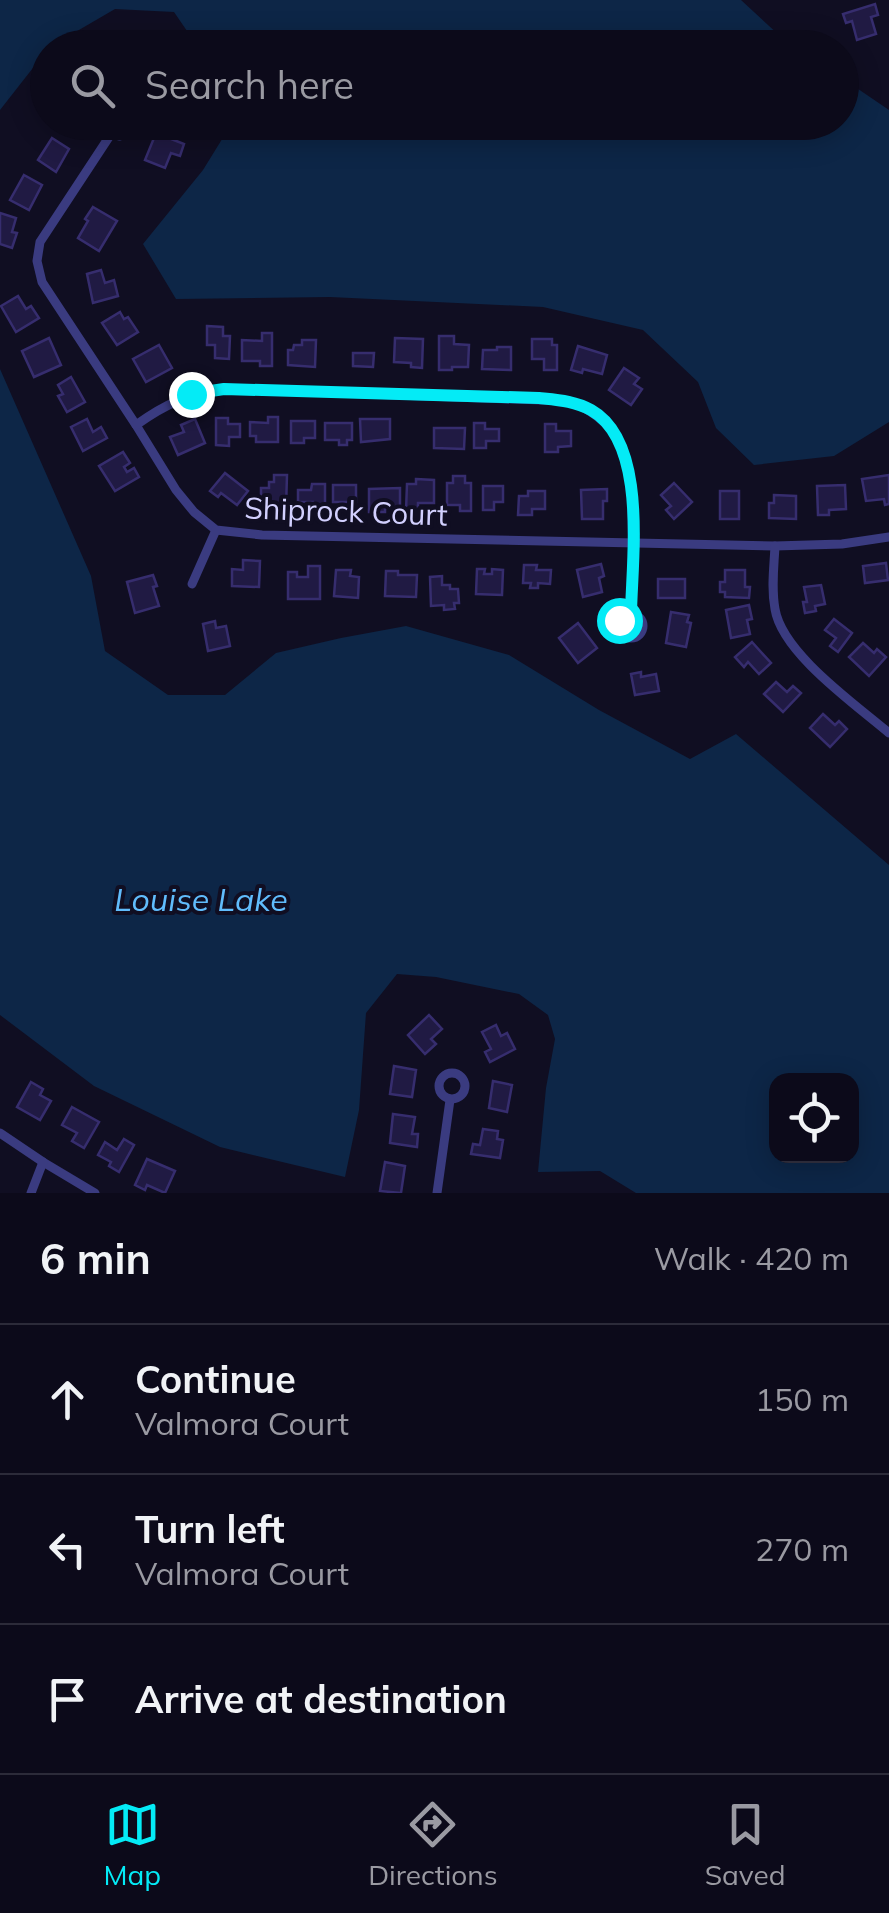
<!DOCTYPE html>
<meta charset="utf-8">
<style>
:root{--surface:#0c0a1a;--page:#151323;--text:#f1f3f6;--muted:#9a9aa2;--line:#2c2b39;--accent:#04ebf6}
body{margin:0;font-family:Mulish,sans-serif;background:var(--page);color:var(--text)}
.controls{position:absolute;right:30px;bottom:30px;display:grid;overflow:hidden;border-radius:20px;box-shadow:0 5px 25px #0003}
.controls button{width:90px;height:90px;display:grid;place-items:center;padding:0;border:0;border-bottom:2px solid var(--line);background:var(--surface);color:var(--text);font:50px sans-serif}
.stop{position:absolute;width:30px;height:30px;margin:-22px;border:8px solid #04ebf6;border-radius:50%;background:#fff}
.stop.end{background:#04ebf6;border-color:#fff;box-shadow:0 2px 10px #0008}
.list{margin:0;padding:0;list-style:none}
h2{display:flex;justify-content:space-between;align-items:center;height:130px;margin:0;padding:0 40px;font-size:42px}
h2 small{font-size:32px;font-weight:400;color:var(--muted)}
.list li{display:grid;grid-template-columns:65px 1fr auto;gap:30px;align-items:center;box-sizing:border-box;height:150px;padding:0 40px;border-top:2px solid var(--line)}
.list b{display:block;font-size:38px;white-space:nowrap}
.list p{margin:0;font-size:32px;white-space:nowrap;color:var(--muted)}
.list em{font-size:32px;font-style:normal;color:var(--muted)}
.icon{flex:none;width:55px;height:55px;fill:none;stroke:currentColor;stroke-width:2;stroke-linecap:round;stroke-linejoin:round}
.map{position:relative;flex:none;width:889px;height:1193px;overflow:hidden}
.search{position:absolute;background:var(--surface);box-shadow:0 5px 25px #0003;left:30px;right:30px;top:30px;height:110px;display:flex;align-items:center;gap:25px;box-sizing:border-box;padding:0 35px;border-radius:55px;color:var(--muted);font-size:38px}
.sheet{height:580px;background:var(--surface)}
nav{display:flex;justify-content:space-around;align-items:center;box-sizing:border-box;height:140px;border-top:2px solid var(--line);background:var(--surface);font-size:28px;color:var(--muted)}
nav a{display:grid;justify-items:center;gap:5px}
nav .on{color:var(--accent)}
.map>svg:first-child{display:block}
.water{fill:#0d2647;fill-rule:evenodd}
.building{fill:#201a43;stroke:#362d6e;stroke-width:2.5}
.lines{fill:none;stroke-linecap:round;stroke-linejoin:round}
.minor{stroke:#3a3b80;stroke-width:9}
.route{stroke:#04ebf6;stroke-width:12}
.labels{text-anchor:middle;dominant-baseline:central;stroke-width:8;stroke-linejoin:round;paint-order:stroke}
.street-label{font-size:30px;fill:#d2d0fe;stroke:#100e22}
.water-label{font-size:32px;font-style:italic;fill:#60bcfc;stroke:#100e22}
</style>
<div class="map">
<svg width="889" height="1193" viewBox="0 0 889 1193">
<rect width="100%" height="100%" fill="#100e22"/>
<g class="water">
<polygon points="0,0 741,0 780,36 797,47 198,47 174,12 115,9 48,48 47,50 0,110"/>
<polygon points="842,78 889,110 889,422 834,456 754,465 716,428 698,382 643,330 543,307 330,297 176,299 143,244 203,170 232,123 842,122"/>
<path d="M0,369L91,576L105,651L168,695H225L276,653L341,638L406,626L509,655L599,710L690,759L736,734L889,865V1193H636L600,1171L538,1172L546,1088L555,1039L548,1015L519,994L436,977L397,974L366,1013L359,1110L345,1177L220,1147L94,1086L0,1015ZM852,1080V1156H776V1080Z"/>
</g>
<g class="building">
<polygon points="875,4 878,15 871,17 876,34 857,40 852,21 846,23 843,14"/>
<polygon points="156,133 184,144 180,156 171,153 165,168 145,160"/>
<polygon points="52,138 69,149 56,172 38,160"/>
<polygon points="24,175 42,185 29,210 10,200"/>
<polygon points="93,207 117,221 99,251 78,238 88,221 85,219"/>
<polygon points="0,213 16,218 12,232 17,233 12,248 0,244"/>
<polygon points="101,270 105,283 114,280 118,296 93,303 87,274"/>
<polygon points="18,296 26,309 31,306 39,318 16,332 1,306"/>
<polygon points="120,312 124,319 128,317 138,332 117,345 102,323"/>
<polygon points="207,326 223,327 223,336 230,336 229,359 215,358 215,345 207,345"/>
<polygon points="262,333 272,333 272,366 260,366 260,361 242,361 242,340 262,341"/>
<polygon points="439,336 454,336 454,344 469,345 468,367 452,367 452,370 439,370"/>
<polygon points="49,338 61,365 34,377 22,351"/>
<polygon points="395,338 423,339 422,368 411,367 411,363 394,362"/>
<polygon points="532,339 552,339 552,345 557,345 557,370 544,370 544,359 532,359"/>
<polygon points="302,340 316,340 315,367 288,365 288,350 293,350 294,345 302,345"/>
<polygon points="159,345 172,368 146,382 133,359"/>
<polygon points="578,346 607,355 602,374 583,369 582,373 571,370"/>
<polygon points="497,347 511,347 511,370 482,369 483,350 497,350"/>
<polygon points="353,353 374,353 373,367 353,366"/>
<polygon points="624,368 639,378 634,384 642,389 631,405 609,390"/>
<polygon points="71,377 85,402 67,412 58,396 63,394 58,385"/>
<polygon points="268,417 278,417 278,442 256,442 256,436 250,436 250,422 268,423"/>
<polygon points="216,418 228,418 228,424 240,424 240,437 229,437 229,446 216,445"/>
<polygon points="87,419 93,432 101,427 107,438 83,451 71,427"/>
<polygon points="195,419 205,443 178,455 170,437 184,432 181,425"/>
<polygon points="360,419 390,419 390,439 361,442"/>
<polygon points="291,421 315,421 315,438 304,438 304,443 291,443"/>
<polygon points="325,423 352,423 352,440 347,440 347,445 339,445 339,440 325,440"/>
<polygon points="474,423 485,423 485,429 499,429 499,441 486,441 486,448 474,448"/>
<polygon points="545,424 556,424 556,431 571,431 571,446 558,447 558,452 545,452"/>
<polygon points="434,428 465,428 464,449 434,448"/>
<polygon points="123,452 130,463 124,467 127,472 134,468 139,477 115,491 99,466"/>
<polygon points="225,473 248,491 237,505 221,493 218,497 210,491"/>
<polygon points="274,475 287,475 286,508 271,508 271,501 261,501 261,488 269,488 269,482 274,482"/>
<polygon points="889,475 889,504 885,505 884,499 866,501 862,479"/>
<polygon points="453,476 465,476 465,483 471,483 471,511 460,511 460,505 447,505 447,483 453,483"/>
<polygon points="416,479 434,480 434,503 418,503 418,511 406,511 407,484 416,484"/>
<polygon points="674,483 692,502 674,519 666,510 671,506 661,495"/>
<polygon points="312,484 325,484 325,508 313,508 313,502 298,502 298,490 311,490"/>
<rect x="333" y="485" width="23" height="17"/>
<polygon points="845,485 846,509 829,510 829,515 818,515 817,486"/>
<polygon points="483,486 503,486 503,502 494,502 494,510 483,510"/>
<polygon points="400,488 400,508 385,508 385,512 369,512 369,489"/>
<polygon points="607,489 607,501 603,501 603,519 582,519 581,490"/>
<polygon points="528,491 545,491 545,509 532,509 532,515 518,515 519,496 528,496"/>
<rect x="720" y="491" width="19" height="28"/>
<polygon points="774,495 796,496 796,519 769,518 769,503 774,503"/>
<polygon points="243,560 260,561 259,587 232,586 232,569 243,570"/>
<polygon points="886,563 888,580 865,583 863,566"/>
<polygon points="601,564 604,576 599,578 602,592 583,597 577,570"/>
<polygon points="524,565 537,565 536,570 551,570 550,584 538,583 538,588 530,588 531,583 523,583"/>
<polygon points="308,566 320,566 320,599 288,599 288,572 297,572 297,577 308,577"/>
<polygon points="477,569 485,569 484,574 492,574 492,569 503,570 502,595 476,594"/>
<polygon points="336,570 351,570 350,576 359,577 358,598 334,596"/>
<polygon points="725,570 745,570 745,587 750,587 749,598 725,597 725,592 720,592 720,582 725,582"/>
<polygon points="386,571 398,571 398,575 417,575 416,597 385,596"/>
<polygon points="153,575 157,586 153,587 159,606 135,613 127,582"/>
<polygon points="442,576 442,585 450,585 450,589 458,589 459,603 454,603 455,609 444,610 444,605 431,606 430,577"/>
<rect x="658" y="579" width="27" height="19"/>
<polygon points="821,585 825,604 815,606 816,611 805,613 803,602 807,602 804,587"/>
<polygon points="749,605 752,619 747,620 750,634 731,638 726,610"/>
<polygon points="671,612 689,615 687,622 691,623 686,647 666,643"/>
<polygon points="834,619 852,633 838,652 830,646 836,638 825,630"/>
<polygon points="215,621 216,628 226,626 230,646 208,651 203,624"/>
<polygon points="578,623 597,648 578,663 559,638"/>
<polygon points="752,642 771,663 759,674 748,662 744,667 735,657"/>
<polygon points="863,643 874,653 877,649 886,657 869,676 849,657"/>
<polygon points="641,672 641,677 656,674 659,691 635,695 631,674"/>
<polygon points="776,682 787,692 793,686 801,693 783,712 764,694"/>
<polygon points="823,714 835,725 839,721 847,729 830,747 810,728"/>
<polygon points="429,1015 442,1029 431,1039 436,1044 425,1054 408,1035"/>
<polygon points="496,1025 501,1036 507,1033 515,1049 490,1062 485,1052 491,1049 482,1032"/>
<polygon points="394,1066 416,1070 412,1097 390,1094"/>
<polygon points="493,1081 512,1085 507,1112 489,1108"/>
<polygon points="31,1082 43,1089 40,1095 51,1101 40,1120 17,1107"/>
<polygon points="72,1107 99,1122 84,1148 72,1141 77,1133 62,1125"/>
<polygon points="393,1114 415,1117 412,1134 418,1134 417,1147 390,1143"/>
<polygon points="483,1129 498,1131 497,1139 503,1140 500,1158 471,1154 473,1144 480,1145"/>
<polygon points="124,1139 134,1145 119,1172 109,1166 111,1162 98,1155 105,1142 117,1150"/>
<polygon points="147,1159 175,1171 165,1193 147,1185 145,1190 135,1185"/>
<polygon points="385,1162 405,1166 401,1193 380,1191"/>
</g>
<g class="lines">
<g class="minor">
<polyline points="106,122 111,134 120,136 128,131 131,122"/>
<polyline points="111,134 40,242 37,261 42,282 136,425 176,490 194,512 216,530 262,535 775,546 842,544 889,537"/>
<path d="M136,425C167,403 186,395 223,389L570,401C627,426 631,460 632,517C633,549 632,581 631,613"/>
<path d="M775,546C774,567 771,588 775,609C782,653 855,704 889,733"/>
<polyline points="192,584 216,530"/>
<circle cx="631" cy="626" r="12"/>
<circle cx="452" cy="1086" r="13"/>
<polyline points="0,1133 43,1162 95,1193"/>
<polyline points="31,1193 43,1162"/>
<polyline points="437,1193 450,1100"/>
</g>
</g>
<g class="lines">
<path class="route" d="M191,394L224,389L539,398C558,400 575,401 591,410C648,442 632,558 631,613L626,614L619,620"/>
</g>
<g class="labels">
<g class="street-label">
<text transform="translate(346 511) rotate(2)">Shiprock Court</text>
</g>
<g class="water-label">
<text x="201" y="899">Louise Lake</text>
</g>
</g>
</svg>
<div class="controls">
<button><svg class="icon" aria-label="locate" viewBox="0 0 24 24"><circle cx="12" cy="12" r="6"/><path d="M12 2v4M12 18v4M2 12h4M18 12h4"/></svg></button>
</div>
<div class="stop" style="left:619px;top:620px"></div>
<div class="stop end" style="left:191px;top:394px"></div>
<div class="search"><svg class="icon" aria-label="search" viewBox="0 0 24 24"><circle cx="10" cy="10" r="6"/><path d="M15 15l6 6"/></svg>Search here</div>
</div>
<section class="sheet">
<h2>6 min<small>Walk · 420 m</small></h2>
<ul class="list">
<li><svg class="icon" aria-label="ahead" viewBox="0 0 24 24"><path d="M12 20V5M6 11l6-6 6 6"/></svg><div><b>Continue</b><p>Valmora Court</p></div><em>150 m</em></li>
<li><svg class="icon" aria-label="left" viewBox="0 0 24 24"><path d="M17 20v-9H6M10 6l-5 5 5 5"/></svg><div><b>Turn left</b><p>Valmora Court</p></div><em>270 m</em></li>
<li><svg class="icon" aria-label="arrive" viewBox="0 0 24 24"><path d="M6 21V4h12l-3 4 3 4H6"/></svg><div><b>Arrive at destination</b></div></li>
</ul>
</section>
<nav>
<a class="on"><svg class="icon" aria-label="map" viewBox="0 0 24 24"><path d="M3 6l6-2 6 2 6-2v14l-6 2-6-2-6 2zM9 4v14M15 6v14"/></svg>Map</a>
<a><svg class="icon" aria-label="directions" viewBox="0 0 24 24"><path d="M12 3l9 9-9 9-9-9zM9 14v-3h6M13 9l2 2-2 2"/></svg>Directions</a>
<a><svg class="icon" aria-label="saved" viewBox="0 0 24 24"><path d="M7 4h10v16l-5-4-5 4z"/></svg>Saved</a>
</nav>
